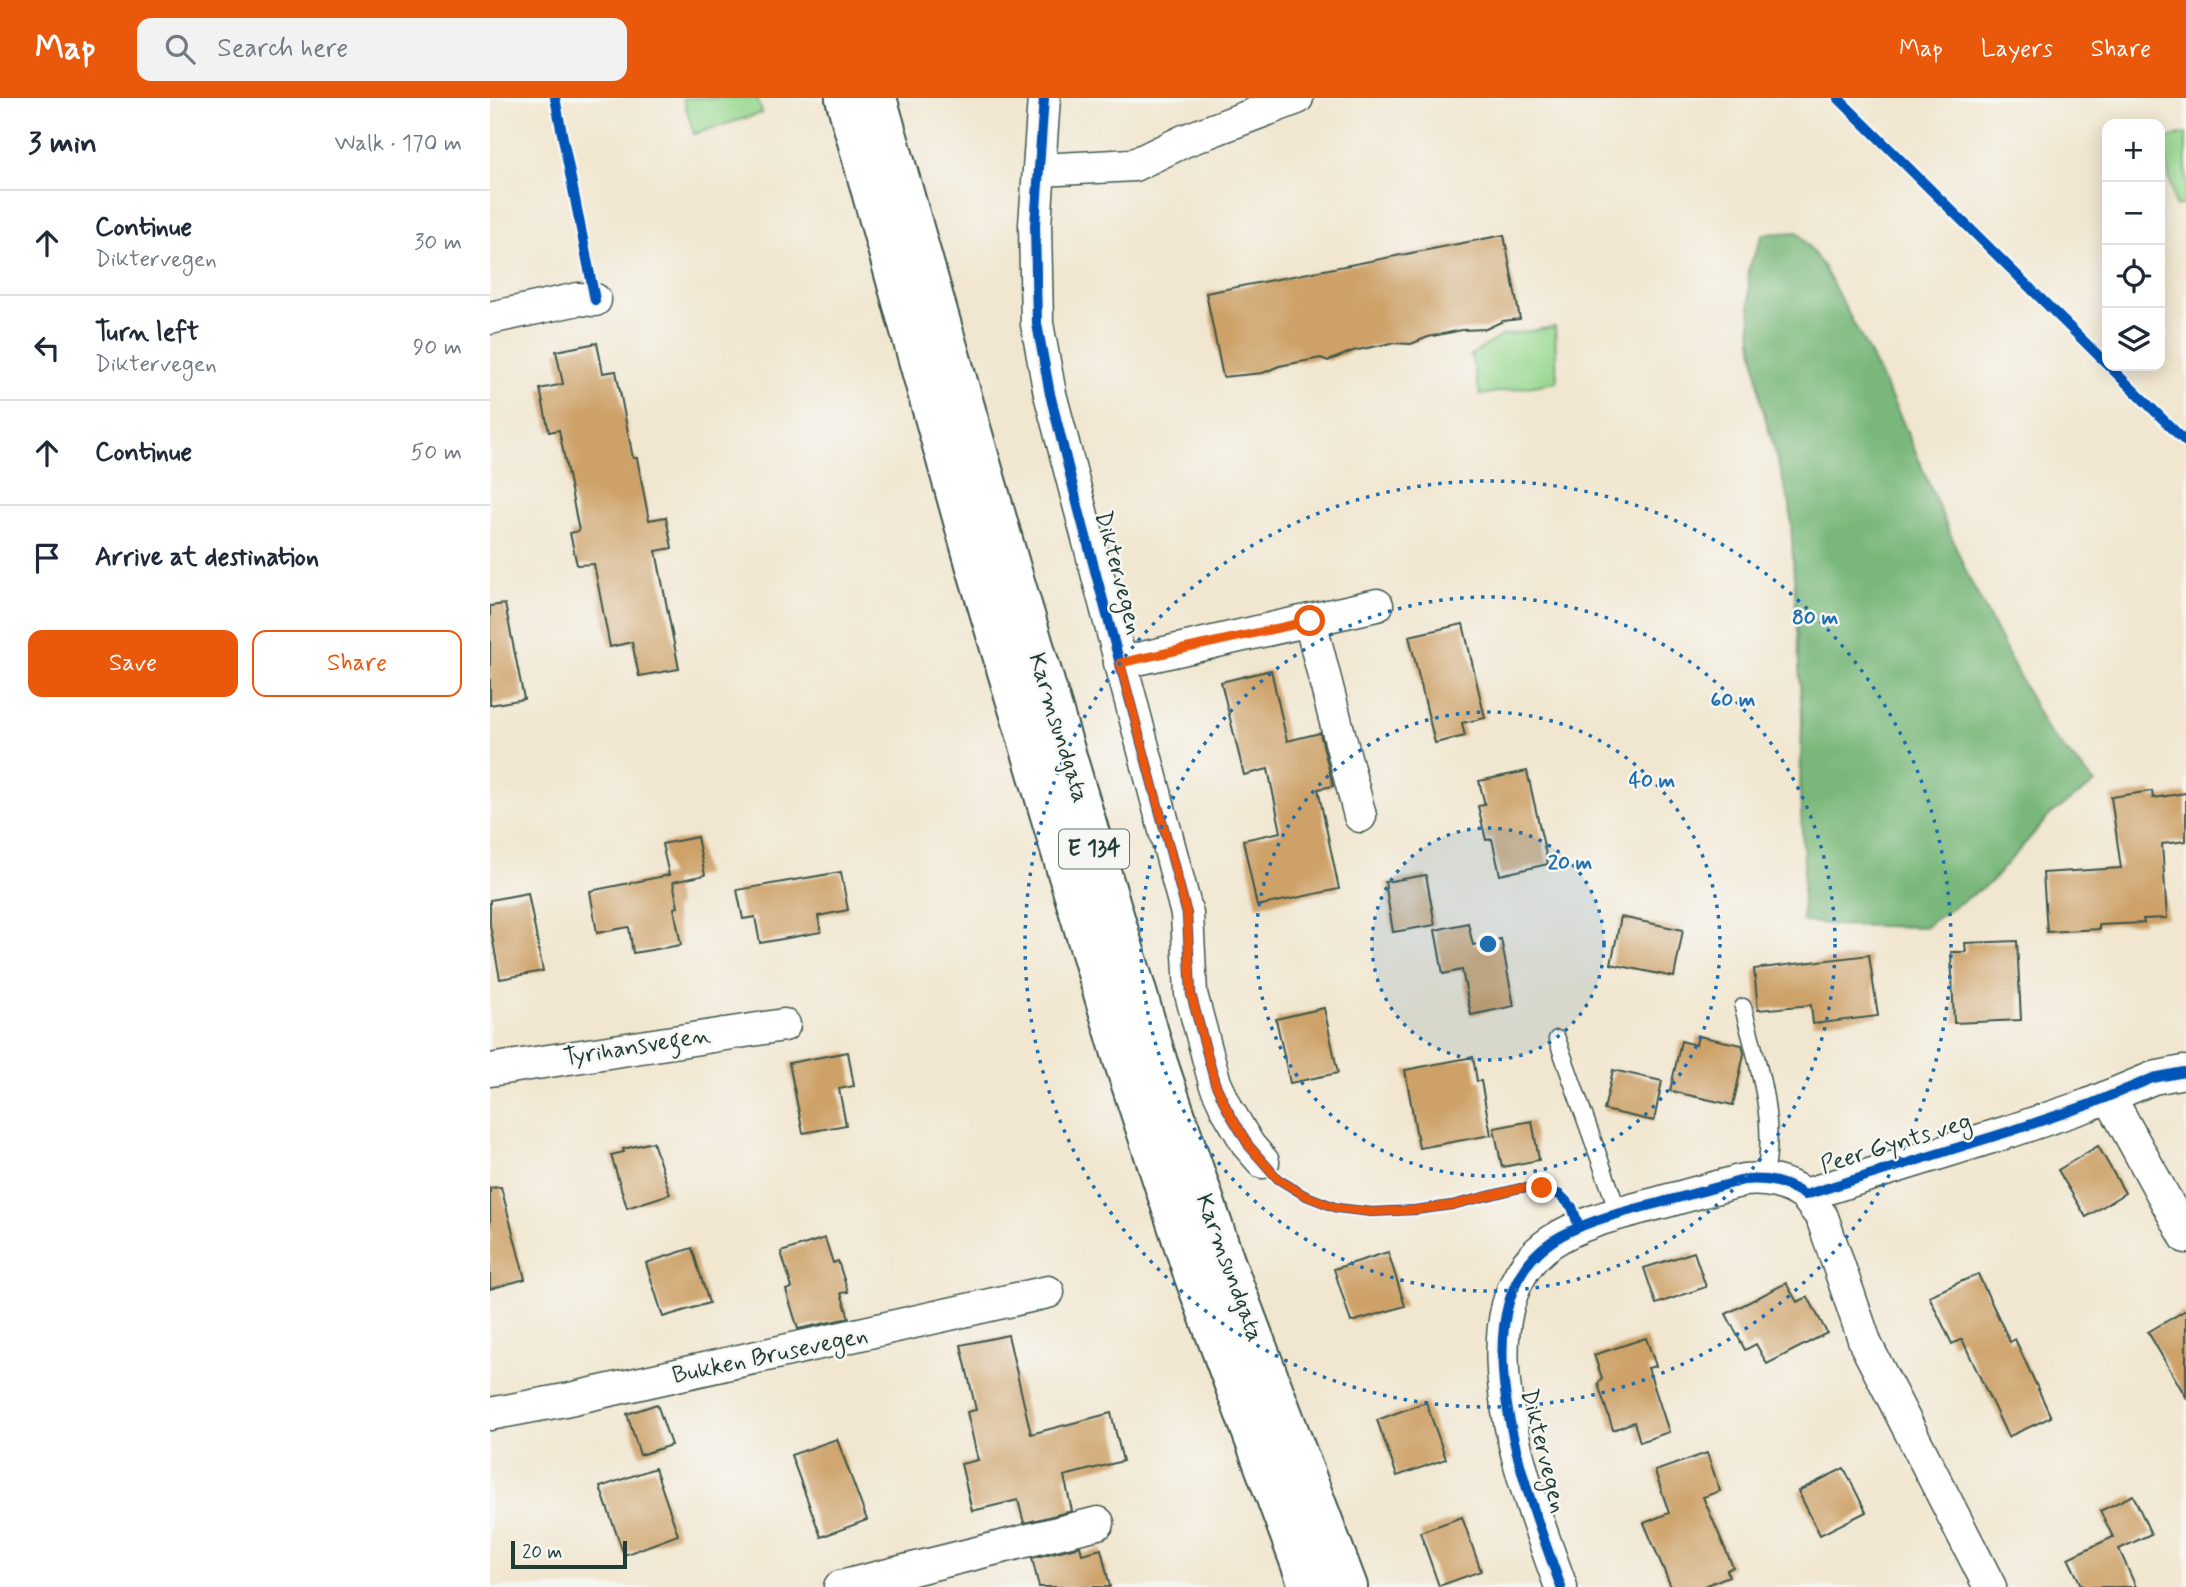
<!DOCTYPE html>
<meta charset="utf-8">
<style>
:root{--surface:#fff;--page:#f2f2f3;--text:#1f2937;--muted:#747a83;--line:#e0e1e3;--accent:#ea580c}
body{margin:0;font-family:Mynerve,sans-serif;background:var(--page);color:var(--text)}
.controls{position:absolute;right:21px;top:21px;display:grid;overflow:hidden;border-radius:14px;box-shadow:0 4px 18px #0003}
.controls button{width:63px;height:63px;display:grid;place-items:center;padding:0;border:0;border-bottom:2px solid var(--line);background:var(--surface);color:var(--text);font:35px sans-serif}
.scale{position:absolute;left:21px;bottom:18px;width:116px;box-sizing:border-box;padding-left:7px;border:4px solid #1f3d34;border-top:0;font-size:19px;line-height:24px;white-space:nowrap;color:#1f3d34;-webkit-text-stroke:5px #f6f6f2;paint-order:stroke}
.stop{position:absolute;width:21px;height:21px;margin:-16px;border:5px solid #ea580c;border-radius:50%;background:#fff}
.stop.end{background:#ea580c;border-color:#fff;box-shadow:0 2px 7px #0008}
.list{margin:0;padding:0;list-style:none}
h2{display:flex;justify-content:space-between;align-items:center;height:91px;margin:0;padding:0 28px;font-size:30px}
h2 small{font-size:23px;font-weight:400;color:var(--muted)}
.list li{display:grid;grid-template-columns:46px 1fr auto;gap:21px;align-items:center;box-sizing:border-box;height:105px;padding:0 28px;border-top:2px solid var(--line)}
.list b{display:block;font-size:26px;white-space:nowrap}
.list p{margin:0;font-size:23px;white-space:nowrap;color:var(--muted)}
.list em{font-size:23px;font-style:normal;color:var(--muted)}
.actions{display:flex;gap:14px;padding:21px 28px}
.actions a{flex:1;padding:16px 0;border:2px solid var(--accent);border-radius:14px;text-align:center;font-size:24px;color:var(--accent)}
.actions .main{background:var(--accent);color:#fff}
.icon{flex:none;width:38px;height:38px;fill:none;stroke:currentColor;stroke-width:2;stroke-linecap:round;stroke-linejoin:round}
.map{position:relative;flex:none;width:1696px;height:1489px;overflow:hidden}
header{display:flex;align-items:center;gap:42px;box-sizing:border-box;height:98px;padding:0 35px;background:var(--accent);color:#fff}
header strong{font-size:33px}
nav{display:flex;gap:38px;margin-inline-start:auto;font-size:24px}
.search{width:490px;height:63px;background:var(--page);display:flex;align-items:center;gap:18px;box-sizing:border-box;padding:0 24px;border-radius:14px;color:var(--muted);font-size:26px}
main{display:flex}
aside{flex:1;background:var(--surface)}
.map>svg:first-child{display:block}
.green{fill:#97d88f;stroke:#5b8a62;stroke-width:2}
.forest{fill:#79b87a;stroke:#4c7a57;stroke-width:2}
.building{fill:#cda167}
.lines{fill:none;stroke-linecap:round;stroke-linejoin:round}
.service-casing{stroke:#3e564b;stroke-width:19}
.minor-casing{stroke:#3e564b;stroke-width:35}
.trunk-casing{stroke:#3e564b;stroke-width:42}
.service{stroke:#fff;stroke-width:16}
.minor{stroke:#fff;stroke-width:32}
.trunk{stroke:#fff;stroke-width:38}
.cycleway-casing{stroke:#f6f6f2;stroke-width:15}
.cycleway{stroke:#0057b8;stroke-width:10}
.route{stroke:#ea580c;stroke-width:9}
.ring{fill:none;stroke:#1f6fb2;stroke-width:3.5;stroke-dasharray:3.5 7}
.labels{text-anchor:middle;dominant-baseline:central;stroke-width:5;stroke-linejoin:round;paint-order:stroke}
.shield{fill:#f6f6f2;stroke:#60746d;stroke-width:2}
.shield-label{font-size:23px;font-weight:bold;fill:#1f3d34}
.street-label{font-size:24px;fill:#1f3d34;stroke:#f6f6f2}
.centre{fill:#1f6fb2;stroke:#f6f6f2;stroke-width:3.5}
.ring-label{font-size:21px;text-anchor:middle;font-weight:bold;fill:#1f6fb2;stroke:#f6f6f2;stroke-width:5;stroke-linejoin:round;paint-order:stroke}
</style>
<header>
<strong>Map</strong>
<div class="search"><svg class="icon" aria-label="search" viewBox="0 0 24 24"><circle cx="10" cy="10" r="6"/><path d="M15 15l6 6"/></svg>Search here</div>
<nav><a>Map</a><a>Layers</a><a>Share</a></nav>
</header>
<main>
<aside>
<h2>3 min<small>Walk · 170 m</small></h2>
<ul class="list">
<li><svg class="icon" aria-label="ahead" viewBox="0 0 24 24"><path d="M12 20V5M6 11l6-6 6 6"/></svg><div><b>Continue</b><p>Diktervegen</p></div><em>30 m</em></li>
<li><svg class="icon" aria-label="left" viewBox="0 0 24 24"><path d="M17 20v-9H6M10 6l-5 5 5 5"/></svg><div><b>Turn left</b><p>Diktervegen</p></div><em>90 m</em></li>
<li><svg class="icon" aria-label="ahead" viewBox="0 0 24 24"><path d="M12 20V5M6 11l6-6 6 6"/></svg><div><b>Continue</b></div><em>50 m</em></li>
<li><svg class="icon" aria-label="arrive" viewBox="0 0 24 24"><path d="M6 21V4h12l-3 4 3 4H6"/></svg><div><b>Arrive at destination</b></div></li>
</ul>
<div class="actions"><a class="main">Save</a><a>Share</a></div>
</aside>
<div class="map">
<svg width="1696" height="1489" viewBox="0 0 1696 1489">
<rect width="100%" height="100%" fill="#f6f6f2"/>
<filter id="ink" filterUnits="userSpaceOnUse"><feTurbulence type="fractalNoise" baseFrequency=".0143" numOctaves="2"/><feDisplacementMap in="SourceGraphic" scale="14" xChannelSelector="R" yChannelSelector="G"/><feConvolveMatrix kernelMatrix="1 2 1 2 8 2 1 2 1" color-interpolation-filters="sRGB"/></filter>
<filter id="wash" filterUnits="userSpaceOnUse"><feTurbulence type="fractalNoise" baseFrequency=".00686" numOctaves="4" result="noise"/><feDisplacementMap in="SourceGraphic" scale="28" xChannelSelector="R" yChannelSelector="G"/><feGaussianBlur stdDeviation="1.57" result="paint"/><feColorMatrix in="noise" values="0 0 0 0 0 0 0 0 0 0 0 0 0 0 0 0 0 1.4 0 .05"/><feComposite in="paint" operator="in"/></filter>
<g filter="url(#wash)">
<rect width="100%" height="100%" fill="#f1e6cf"/>
<g class="green">
<polygon points="193,0 267,0 272,15 204,36"/>
<polygon points="1696,36 1696,106 1685,108 1672,41"/>
<polygon points="1065,229 1067,284 990,297 981,257 1013,237"/>
</g>
<polygon class="forest" points="1308,134 1333,168 1372,241 1411,320 1478,478 1556,631 1605,685 1560,717 1501,784 1434,829 1346,827 1312,823 1314,765 1310,696 1312,621 1300,407 1271,304 1262,241 1258,172 1273,136"/>
<g id="blocks">
<g class="building">
<polygon points="1014,137 1030,221 1013,223 996,231 972,232 938,239 921,246 902,245 863,253 838,263 831,260 789,268 773,275 733,279 716,195"/>
<polygon points="107,245 113,275 126,273 143,360 147,360 159,422 176,419 182,450 166,453 189,571 149,578 142,544 120,549 104,466 87,467 80,435 89,433 69,332 59,334 50,291 73,286 66,253"/>
<polygon points="15,506 34,601 0,607 0,508"/>
<polygon points="973,526 995,620 972,625 975,638 945,645 919,538"/>
<polygon points="781,572 797,643 830,635 843,688 828,691 849,791 767,808 753,742 791,734 778,671 754,677 731,584"/>
<polygon points="1037,673 1058,766 1010,777 1002,741 996,742 988,708 995,707 989,683"/>
<polygon points="1662,693 1663,700 1696,695 1696,743 1672,746 1677,820 1653,821 1654,825 1609,827 1609,831 1557,834 1553,775 1631,770 1621,699"/>
<polygon points="207,739 215,777 183,784 188,809 184,810 191,847 143,855 139,829 107,835 100,793 179,777 172,746"/>
<polygon points="351,774 358,812 328,818 331,834 270,845 265,819 253,821 247,792"/>
<polygon points="936,777 945,827 903,834 895,784"/>
<polygon points="38,795 53,873 10,881 0,827 0,802"/>
<polygon points="1131,819 1193,832 1184,879 1121,866"/>
<polygon points="978,825 983,847 1011,841 1024,908 981,917 972,872 953,876 945,832"/>
<polygon points="1527,843 1531,922 1464,925 1461,854 1476,854 1475,845"/>
<polygon points="1379,857 1388,918 1323,926 1321,907 1268,912 1264,871"/>
<polygon points="834,910 848,975 800,985 786,921"/>
<polygon points="1208,938 1252,947 1254,956 1243,1007 1180,993 1191,943 1206,947"/>
<polygon points="358,954 364,988 349,991 356,1027 313,1035 299,965"/>
<polygon points="983,959 987,983 991,983 1001,1037 929,1050 915,972"/>
<polygon points="1123,972 1172,983 1164,1023 1114,1012"/>
<polygon points="1042,1023 1049,1062 1012,1069 1004,1030"/>
<polygon points="163,1044 180,1096 137,1110 121,1057 134,1054 133,1051"/>
<polygon points="1608,1048 1635,1095 1596,1119 1568,1072"/>
<polygon points="11,1089 35,1181 0,1191 0,1090"/>
<polygon points="335,1140 343,1165 348,1163 358,1194 351,1195 359,1220 308,1231 296,1192 302,1190 291,1154"/>
<polygon points="202,1150 219,1205 173,1219 156,1165"/>
<polygon points="898,1154 915,1208 861,1224 844,1171"/>
<polygon points="1204,1154 1216,1189 1166,1206 1154,1170"/>
<polygon points="1488,1176 1520,1244 1525,1241 1561,1319 1518,1339 1472,1241 1462,1246 1439,1198"/>
<polygon points="1296,1185 1307,1204 1318,1199 1337,1235 1277,1266 1266,1246 1255,1252 1236,1216"/>
<polygon points="1696,1212 1696,1299 1658,1234"/>
<polygon points="518,1237 541,1336 621,1315 633,1363 574,1378 582,1413 534,1425 528,1402 482,1413 471,1366 488,1362 477,1314 486,1312 471,1247"/>
<polygon points="1156,1240 1166,1268 1158,1270 1179,1334 1150,1344 1144,1324 1123,1332 1108,1286 1112,1280 1104,1257"/>
<polygon points="936,1304 956,1361 907,1378 887,1322"/>
<polygon points="167,1306 181,1347 150,1357 137,1316"/>
<polygon points="347,1341 377,1422 331,1439 301,1357"/>
<polygon points="1217,1355 1230,1393 1213,1399 1243,1469 1237,1472 1239,1478 1212,1489 1181,1489 1154,1425 1179,1415 1165,1373"/>
<polygon points="165,1370 188,1437 134,1457 110,1389"/>
<polygon points="1354,1370 1376,1414 1330,1437 1308,1393"/>
<polygon points="1643,1397 1661,1436 1629,1451 1646,1489 1592,1489 1578,1460 1623,1439 1610,1413"/>
<polygon points="972,1419 991,1473 949,1488 930,1434"/>
<polygon points="590,1448 592,1456 611,1451 620,1489 549,1489 542,1460"/>
</g>
</g>
</g>
<g filter="url(#ink)">
<use href="#blocks" fill-opacity="0" stroke="#3e564b" stroke-width="2"/>
<g class="lines">
<defs>
<g id="service">
<path d="M1253,909C1267,965 1288,1023 1274,1080"/>
<polyline points="1067,941 1129,1116"/>
</g>
<g id="minor">
<polyline points="554,0 545,127 547,226 560,296 697,816 701,896 725,985 737,1011 759,1048 773,1064"/>
<polyline points="550,72 644,67 694,43 807,0"/>
<polyline points="0,220 88,201 105,202"/>
<polyline points="820,523 870,718"/>
<polyline points="630,565 887,507"/>
<polyline points="0,972 294,927"/>
<polyline points="1619,998 1696,1139"/>
<polyline points="1315,1097 1332,1119 1376,1247 1500,1489"/>
<polyline points="0,1316 75,1302 558,1194"/>
<polyline points="350,1489 608,1425"/>
<path d="M1071,1489C1040,1402 962,1211 1061,1144C1091,1124 1127,1116 1161,1107C1192,1099 1223,1090 1254,1082C1278,1080 1295,1084 1315,1097L1521,1033L1598,1007L1663,980L1694,974"/>
</g>
<g id="trunk">
<polyline points="355,0 487,473 633,962 704,1179 819,1489"/>
<polyline points="387,0 521,470 668,965 736,1166 858,1489"/>
</g>
</defs>
<use href="#service" class="service-casing"/>
<use href="#minor" class="minor-casing"/>
<use href="#trunk" class="trunk-casing"/>
<use href="#service" class="service"/>
<use href="#minor" class="minor"/>
<use href="#trunk" class="trunk"/>
<defs>
<g id="cycleway">
<polyline points="65,0 105,202"/>
<polyline points="554,0 545,127 547,226 560,296 588,409 697,816 701,896 725,985 737,1011 759,1048 788,1081 814,1097 847,1110 882,1114 925,1112 962,1107 1030,1090 1052,1090 1070,1097 1082,1109 1089,1129"/>
<polyline points="1348,0 1617,266"/>
<polyline points="1619,268 1696,344"/>
<path d="M1071,1489C1040,1402 962,1211 1061,1144C1091,1124 1127,1116 1161,1107C1192,1099 1223,1090 1254,1082C1278,1080 1295,1084 1315,1097L1521,1033L1598,1007L1663,980L1694,974"/>
</g>
</defs>
<use href="#cycleway" class="cycleway-casing"/>
<use href="#cycleway" class="cycleway"/>
</g>
</g>
<g class="lines" filter="url(#ink)">
<polyline class="route" points="820,523 630,565 697,816 701,896 725,985 737,1011 759,1048 788,1081 814,1097 847,1110 882,1114 925,1112 962,1107 1030,1090 1052,1090"/>
</g>
<circle cx="998" cy="846" r="116" fill="#1f6fb2" fill-opacity=".12"/>
<g class="ring">
<circle cx="998" cy="846" r="116"/>
<circle cx="998" cy="846" r="232"/>
<circle cx="998" cy="846" r="347"/>
<circle cx="998" cy="846" r="463"/>
</g>
<g class="labels">
<rect class="shield" x="569" y="731.5" width="70" height="39" rx="5"/>
<g class="shield-label">
<text x="604" y="751">E 134</text>
</g>
<g class="street-label">
<text transform="translate(628 475) rotate(75)">Diktervegen</text>
<text transform="translate(568 630) rotate(73)">Karmsundgata</text>
<text transform="translate(147 949) rotate(-9)">Tyrihansvegen</text>
<text transform="translate(1406 1046) rotate(-17)">Peer Gynts veg</text>
<text transform="translate(739 1170) rotate(70)">Karmsundgata</text>
<text transform="translate(280 1258) rotate(-12)">Bukken Brusevegen</text>
<text transform="translate(1053 1353) rotate(76)">Diktervegen</text>
</g>
</g>
<circle cx="998" cy="846" r="10" class="centre"/>
<g class="ring-label">
<text x="1325" y="526">80 m</text>
<text x="1243" y="608">60 m</text>
<text x="1162" y="689">40 m</text>
<text x="1080" y="771">20 m</text>
</g>
</svg>
<div class="controls">
<button>+</button>
<button>−</button>
<button><svg class="icon" aria-label="locate" viewBox="0 0 24 24"><circle cx="12" cy="12" r="6"/><path d="M12 2v4M12 18v4M2 12h4M18 12h4"/></svg></button>
<button><svg class="icon" aria-label="layers" viewBox="0 0 24 24"><path d="M12 4l9 5-9 5-9-5zM3 14l9 5 9-5"/></svg></button>
</div>
<div class="scale">20 m</div>
<div class="stop" style="left:820px;top:523px"></div>
<div class="stop end" style="left:1052px;top:1090px"></div>
</div>
</main>
